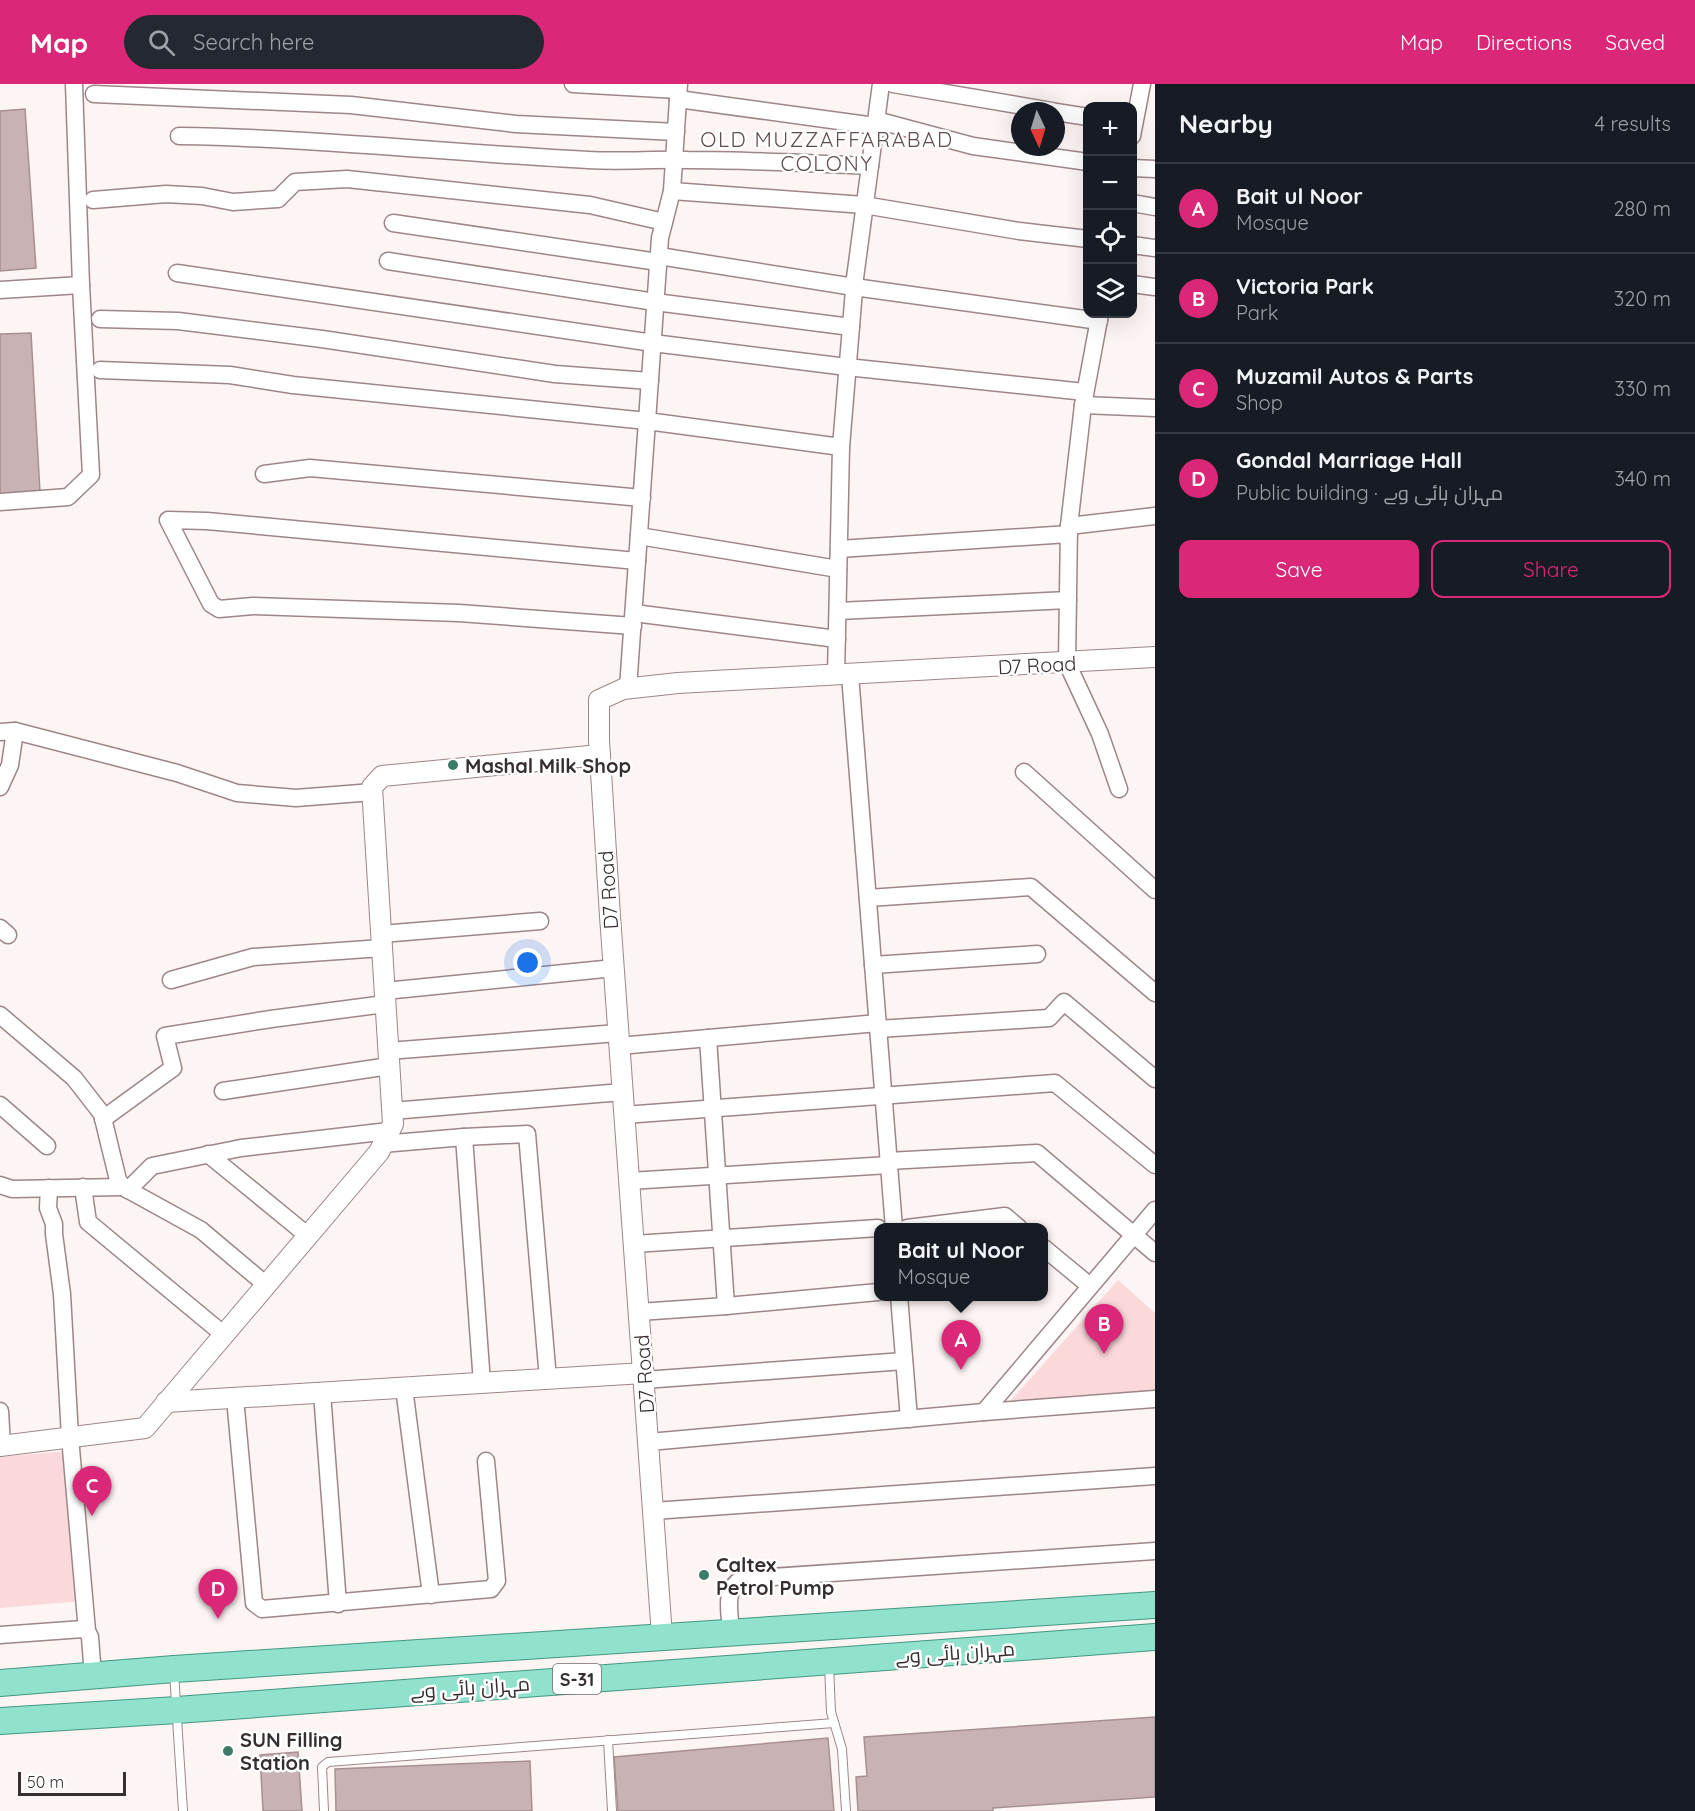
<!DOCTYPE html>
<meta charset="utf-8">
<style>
:root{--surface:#171b24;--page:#242831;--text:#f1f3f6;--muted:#9ea1a6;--line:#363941;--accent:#db2777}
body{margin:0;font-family:Quicksand,Cairo,sans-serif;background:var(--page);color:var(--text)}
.controls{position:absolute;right:18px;top:18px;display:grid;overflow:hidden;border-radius:12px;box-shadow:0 6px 24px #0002}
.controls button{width:54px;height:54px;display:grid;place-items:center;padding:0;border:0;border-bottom:2px solid var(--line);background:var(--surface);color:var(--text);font:30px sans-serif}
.compass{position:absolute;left:1011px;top:18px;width:54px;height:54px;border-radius:50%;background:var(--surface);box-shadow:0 6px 24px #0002;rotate:176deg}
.scale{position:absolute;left:18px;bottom:15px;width:108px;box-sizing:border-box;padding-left:6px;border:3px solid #372e2f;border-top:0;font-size:16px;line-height:21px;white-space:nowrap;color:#372e2f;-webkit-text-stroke:4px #fff;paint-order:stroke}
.you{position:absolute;left:528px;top:879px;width:21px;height:21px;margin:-15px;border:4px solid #fff;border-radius:50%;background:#1a73e8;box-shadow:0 0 0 9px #1a73e833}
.badge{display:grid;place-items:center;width:39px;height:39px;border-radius:50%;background:var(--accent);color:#fff;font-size:20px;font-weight:700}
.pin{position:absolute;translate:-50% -50px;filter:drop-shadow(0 2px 3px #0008)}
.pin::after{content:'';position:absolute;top:32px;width:21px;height:18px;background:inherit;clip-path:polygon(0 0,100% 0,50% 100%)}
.popup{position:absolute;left:874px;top:1139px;width:174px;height:78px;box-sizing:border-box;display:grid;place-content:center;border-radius:12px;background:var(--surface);filter:drop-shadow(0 2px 4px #0005);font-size:20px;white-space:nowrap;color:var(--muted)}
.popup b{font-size:22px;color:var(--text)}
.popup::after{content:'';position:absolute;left:50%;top:100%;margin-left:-12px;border:12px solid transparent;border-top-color:var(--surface)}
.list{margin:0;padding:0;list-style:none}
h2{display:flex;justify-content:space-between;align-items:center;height:78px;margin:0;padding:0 24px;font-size:26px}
h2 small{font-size:20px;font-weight:400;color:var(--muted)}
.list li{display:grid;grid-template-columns:39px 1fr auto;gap:18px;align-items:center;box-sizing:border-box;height:90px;padding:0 24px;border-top:2px solid var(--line)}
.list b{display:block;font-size:22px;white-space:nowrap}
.list p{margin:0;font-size:20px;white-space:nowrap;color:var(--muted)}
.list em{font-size:20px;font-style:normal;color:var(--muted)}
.actions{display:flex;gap:12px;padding:18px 24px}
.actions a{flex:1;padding:14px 0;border:2px solid var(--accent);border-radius:12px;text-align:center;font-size:21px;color:var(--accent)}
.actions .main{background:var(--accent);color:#fff}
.icon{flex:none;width:33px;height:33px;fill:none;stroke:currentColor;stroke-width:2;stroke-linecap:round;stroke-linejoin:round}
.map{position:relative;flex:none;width:1155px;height:1727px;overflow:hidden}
header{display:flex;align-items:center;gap:36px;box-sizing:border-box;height:84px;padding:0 30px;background:var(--accent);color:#fff}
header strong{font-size:28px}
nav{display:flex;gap:33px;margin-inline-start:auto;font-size:21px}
.search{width:420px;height:54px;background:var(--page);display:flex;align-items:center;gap:15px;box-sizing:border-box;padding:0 21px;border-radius:33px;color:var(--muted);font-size:22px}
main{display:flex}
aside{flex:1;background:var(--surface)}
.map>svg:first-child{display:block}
.green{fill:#fbd9db}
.building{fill:#c9b2b3;stroke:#a69092;stroke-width:1.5}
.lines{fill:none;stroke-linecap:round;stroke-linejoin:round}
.service-casing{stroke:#9c8688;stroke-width:10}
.minor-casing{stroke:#9c8688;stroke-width:19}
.tertiary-casing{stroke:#9c8688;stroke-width:22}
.primary-casing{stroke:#429780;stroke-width:28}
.service{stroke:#fff;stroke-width:8}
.minor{stroke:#fff;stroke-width:16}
.tertiary{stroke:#fff;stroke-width:20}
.primary{stroke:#91e2cd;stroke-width:26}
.poi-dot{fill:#3c7b68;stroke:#fff;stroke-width:2}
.labels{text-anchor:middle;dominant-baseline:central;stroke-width:5;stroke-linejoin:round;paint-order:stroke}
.shield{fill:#fff;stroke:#736d6d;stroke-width:1.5}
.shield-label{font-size:18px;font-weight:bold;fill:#372e2f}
.street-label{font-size:20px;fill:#372e2f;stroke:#fff}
.poi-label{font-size:20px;font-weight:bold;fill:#372e2f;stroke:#fff;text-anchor:start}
.neighbourhood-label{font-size:21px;letter-spacing:1.5px;fill:#604c4e;stroke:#fff}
</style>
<header>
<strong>Map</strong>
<div class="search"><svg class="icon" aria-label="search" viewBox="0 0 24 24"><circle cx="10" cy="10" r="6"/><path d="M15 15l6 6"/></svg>Search here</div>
<nav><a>Map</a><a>Directions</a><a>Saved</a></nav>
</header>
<main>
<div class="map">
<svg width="1155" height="1727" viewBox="0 0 1155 1727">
<rect width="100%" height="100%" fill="#fdf4f4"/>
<g class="green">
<polygon points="1118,1196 1155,1229 1155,1310 1007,1321"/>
<polygon points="69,1367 82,1517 0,1524 0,1373"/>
</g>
<g class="building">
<polygon points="25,25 36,184 0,187 0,27"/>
<polygon points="31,249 40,408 0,410 0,250"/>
<polygon points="1155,1633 1155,1713 993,1724 993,1727 858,1727 856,1693 867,1692 864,1653"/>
<polygon points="828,1654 834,1727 618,1727 614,1673"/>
<polygon points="298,1668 302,1727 263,1727 260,1671"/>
<polygon points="530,1677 532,1727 336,1727 335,1685"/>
</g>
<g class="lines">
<defs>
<g id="service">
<polyline points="829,1581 831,1628 842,1665 846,1727"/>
<polyline points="174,1588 183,1727"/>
<polyline points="608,1656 612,1727"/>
<polyline points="324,1727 322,1683 328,1678 834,1639"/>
</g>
<g id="minor">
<polyline points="573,0 678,6"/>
<polyline points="893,0 1052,27"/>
<polyline points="94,10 351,21 516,40 676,48"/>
<polyline points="678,15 875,42"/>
<polyline points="1056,28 1088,33"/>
<polyline points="876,36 973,62 1088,78"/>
<path d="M179,52C316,54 451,69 588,76C621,78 655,75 688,76C749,76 809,79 870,82"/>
<polyline points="1132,52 1142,0"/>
<polyline points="1132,84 1155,85"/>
<polyline points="672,107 864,121 1019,147 1088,155"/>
<polyline points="93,116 166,110 202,112 233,118 278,115 295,98 347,95 590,121 664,138"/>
<polyline points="1132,119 1155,123"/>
<polyline points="393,139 658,178"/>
<polyline points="1132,161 1155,164"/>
<polyline points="659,172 854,203 1099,237"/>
<polyline points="388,177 655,218 851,243"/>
<polyline points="177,189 653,259 847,283 1085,308"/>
<polyline points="1132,200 1155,203"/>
<polyline points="0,206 81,201"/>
<polyline points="1100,230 1083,321 1069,442 1067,579 1100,650 1119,705"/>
<polyline points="100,235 178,237 322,255 555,290 650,297"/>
<polyline points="100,286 230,291 293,301 647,337 841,363"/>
<polyline points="1083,321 1155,324"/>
<polyline points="264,390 310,384 642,414"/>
<polyline points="0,418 68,413 91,391 81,201 74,0"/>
<polyline points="1069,442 1155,432"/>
<polyline points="639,452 838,485"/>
<polyline points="839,465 1069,450"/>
<polyline points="838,527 1068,516"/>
<polyline points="634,529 837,555"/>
<polyline points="633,542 459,529 253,522 219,525 211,520 168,436 207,437 637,477"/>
<polyline points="836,591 841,363 855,194 881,0"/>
<polyline points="850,591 894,1144"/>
<polyline points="628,604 660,154 672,107 679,0"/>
<polyline points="0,648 15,647 177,689 237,709 296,714 373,708"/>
<polyline points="1024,688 1155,806"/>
<polyline points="0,703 10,681 15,647"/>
<polyline points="868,814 1031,803 1155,909"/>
<polyline points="0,844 8,851"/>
<polyline points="381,850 540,837"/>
<polyline points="873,881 1037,870"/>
<polyline points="171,896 253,873 382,864"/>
<polyline points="385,907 614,884"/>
<polyline points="0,931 74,994 102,1030 118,1096 123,1103 201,1146 265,1200"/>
<polyline points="878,945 1049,934 1064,918 1155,995"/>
<polyline points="708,954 726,1222"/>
<polyline points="619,962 878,939"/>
<polyline points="388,967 618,949"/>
<polyline points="223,1007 389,982"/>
<polyline points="0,1021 47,1062"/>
<polyline points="392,1027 622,1008"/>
<polyline points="624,1031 1055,999 1155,1081"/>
<polyline points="103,1035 173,984 165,952 271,935 385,920"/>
<polyline points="464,1053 527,1050 548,1295"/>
<polyline points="382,1060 464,1053 482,1299"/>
<polyline points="208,1070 307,1151"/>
<polyline points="888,1077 1037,1069 1155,1169"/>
<polyline points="629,1097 889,1081"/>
<polyline points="0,1101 12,1105 123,1103"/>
<polyline points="83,1103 88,1138 223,1250"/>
<polyline points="49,1104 48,1124 54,1140 54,1150 62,1210 70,1353 87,1547"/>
<polyline points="128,1106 152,1082 241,1064 389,1047"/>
<polyline points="907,1144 1005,1132 1019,1144"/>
<polyline points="634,1160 878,1144"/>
<polyline points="1044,1164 1090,1202"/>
<polyline points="899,1212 909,1335"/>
<polyline points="639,1228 726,1222 878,1208"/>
<polyline points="644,1296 904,1277"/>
<polyline points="404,1304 431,1511"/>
<polyline points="322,1309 338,1520"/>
<polyline points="235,1314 254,1519 262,1525 491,1505 497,1497 486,1377"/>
<polyline points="0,1327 2,1362"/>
<polyline points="984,1328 1155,1126"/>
<polyline points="649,1358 984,1328 1155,1315"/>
<polyline points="653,1427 1155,1392"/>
<path d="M731,1548C730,1529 723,1505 742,1495L1155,1467"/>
<polyline points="0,1551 83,1545 87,1547 90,1553 93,1592"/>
</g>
<g id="tertiary">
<polyline points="166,1318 644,1289"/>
<polyline points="0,1362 145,1344 379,1068 393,1040 372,703 382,692 600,671"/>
<polyline points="662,1552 610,832 599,656 599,616 623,605 678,599 1155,573"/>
</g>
<g id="primary">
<polyline points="0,1599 174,1585 1155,1521"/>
<polyline points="0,1637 177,1626 1155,1553"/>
</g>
</defs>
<use href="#service" class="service-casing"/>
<use href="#minor" class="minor-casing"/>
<use href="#tertiary" class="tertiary-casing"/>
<use href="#primary" class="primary-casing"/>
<use href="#service" class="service"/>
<use href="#minor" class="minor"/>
<use href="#tertiary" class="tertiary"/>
<use href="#primary" class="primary"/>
</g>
<g class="poi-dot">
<circle cx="453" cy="681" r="6"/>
<circle cx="704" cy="1491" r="6"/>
<circle cx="228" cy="1667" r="6"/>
</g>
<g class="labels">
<rect class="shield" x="553" y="1580" width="48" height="30" rx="4.5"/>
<g class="shield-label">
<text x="577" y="1595">S-31</text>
</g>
<g class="street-label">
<text transform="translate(1037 581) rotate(-3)">D7 Road</text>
<text transform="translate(608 806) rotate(-94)">D7 Road</text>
<text transform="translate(644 1290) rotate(-94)">D7 Road</text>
<text transform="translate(955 1568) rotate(-4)">مہران ہائی وے</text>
<text transform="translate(470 1603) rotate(-4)">مہران ہائی وے</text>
</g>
<g class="poi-label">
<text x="465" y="681">Mashal Milk Shop</text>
<text x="716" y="1480">Caltex<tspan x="716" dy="23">Petrol Pump</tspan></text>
<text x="240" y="1655">SUN Filling<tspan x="240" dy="23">Station</tspan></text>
</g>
<g class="neighbourhood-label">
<text x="827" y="55">OLD MUZZAFFARABAD<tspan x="827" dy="24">COLONY</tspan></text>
</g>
</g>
</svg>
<div class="controls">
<button>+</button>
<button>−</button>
<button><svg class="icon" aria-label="locate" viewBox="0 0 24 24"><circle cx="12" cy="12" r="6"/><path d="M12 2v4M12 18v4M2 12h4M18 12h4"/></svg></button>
<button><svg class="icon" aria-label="layers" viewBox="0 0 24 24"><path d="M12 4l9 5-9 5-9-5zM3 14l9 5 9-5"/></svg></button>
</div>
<svg class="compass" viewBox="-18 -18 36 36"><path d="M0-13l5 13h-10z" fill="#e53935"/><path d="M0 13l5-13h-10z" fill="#9ea1a6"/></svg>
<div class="scale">50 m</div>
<div class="you"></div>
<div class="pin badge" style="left:961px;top:1286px">A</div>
<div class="popup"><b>Bait ul Noor</b>Mosque</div>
<div class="pin badge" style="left:1104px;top:1270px">B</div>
<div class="pin badge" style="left:92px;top:1432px">C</div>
<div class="pin badge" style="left:218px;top:1535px">D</div>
</div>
<aside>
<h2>Nearby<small>4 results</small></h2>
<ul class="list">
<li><span class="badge">A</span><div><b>Bait ul Noor</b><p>Mosque</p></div><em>280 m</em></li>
<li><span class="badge">B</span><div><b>Victoria Park</b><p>Park</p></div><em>320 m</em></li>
<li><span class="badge">C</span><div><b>Muzamil Autos &amp; Parts</b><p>Shop</p></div><em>330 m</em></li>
<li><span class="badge">D</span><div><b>Gondal Marriage Hall</b><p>Public building · مہران ہائی وے</p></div><em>340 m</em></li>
</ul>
<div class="actions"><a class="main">Save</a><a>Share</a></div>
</aside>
</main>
